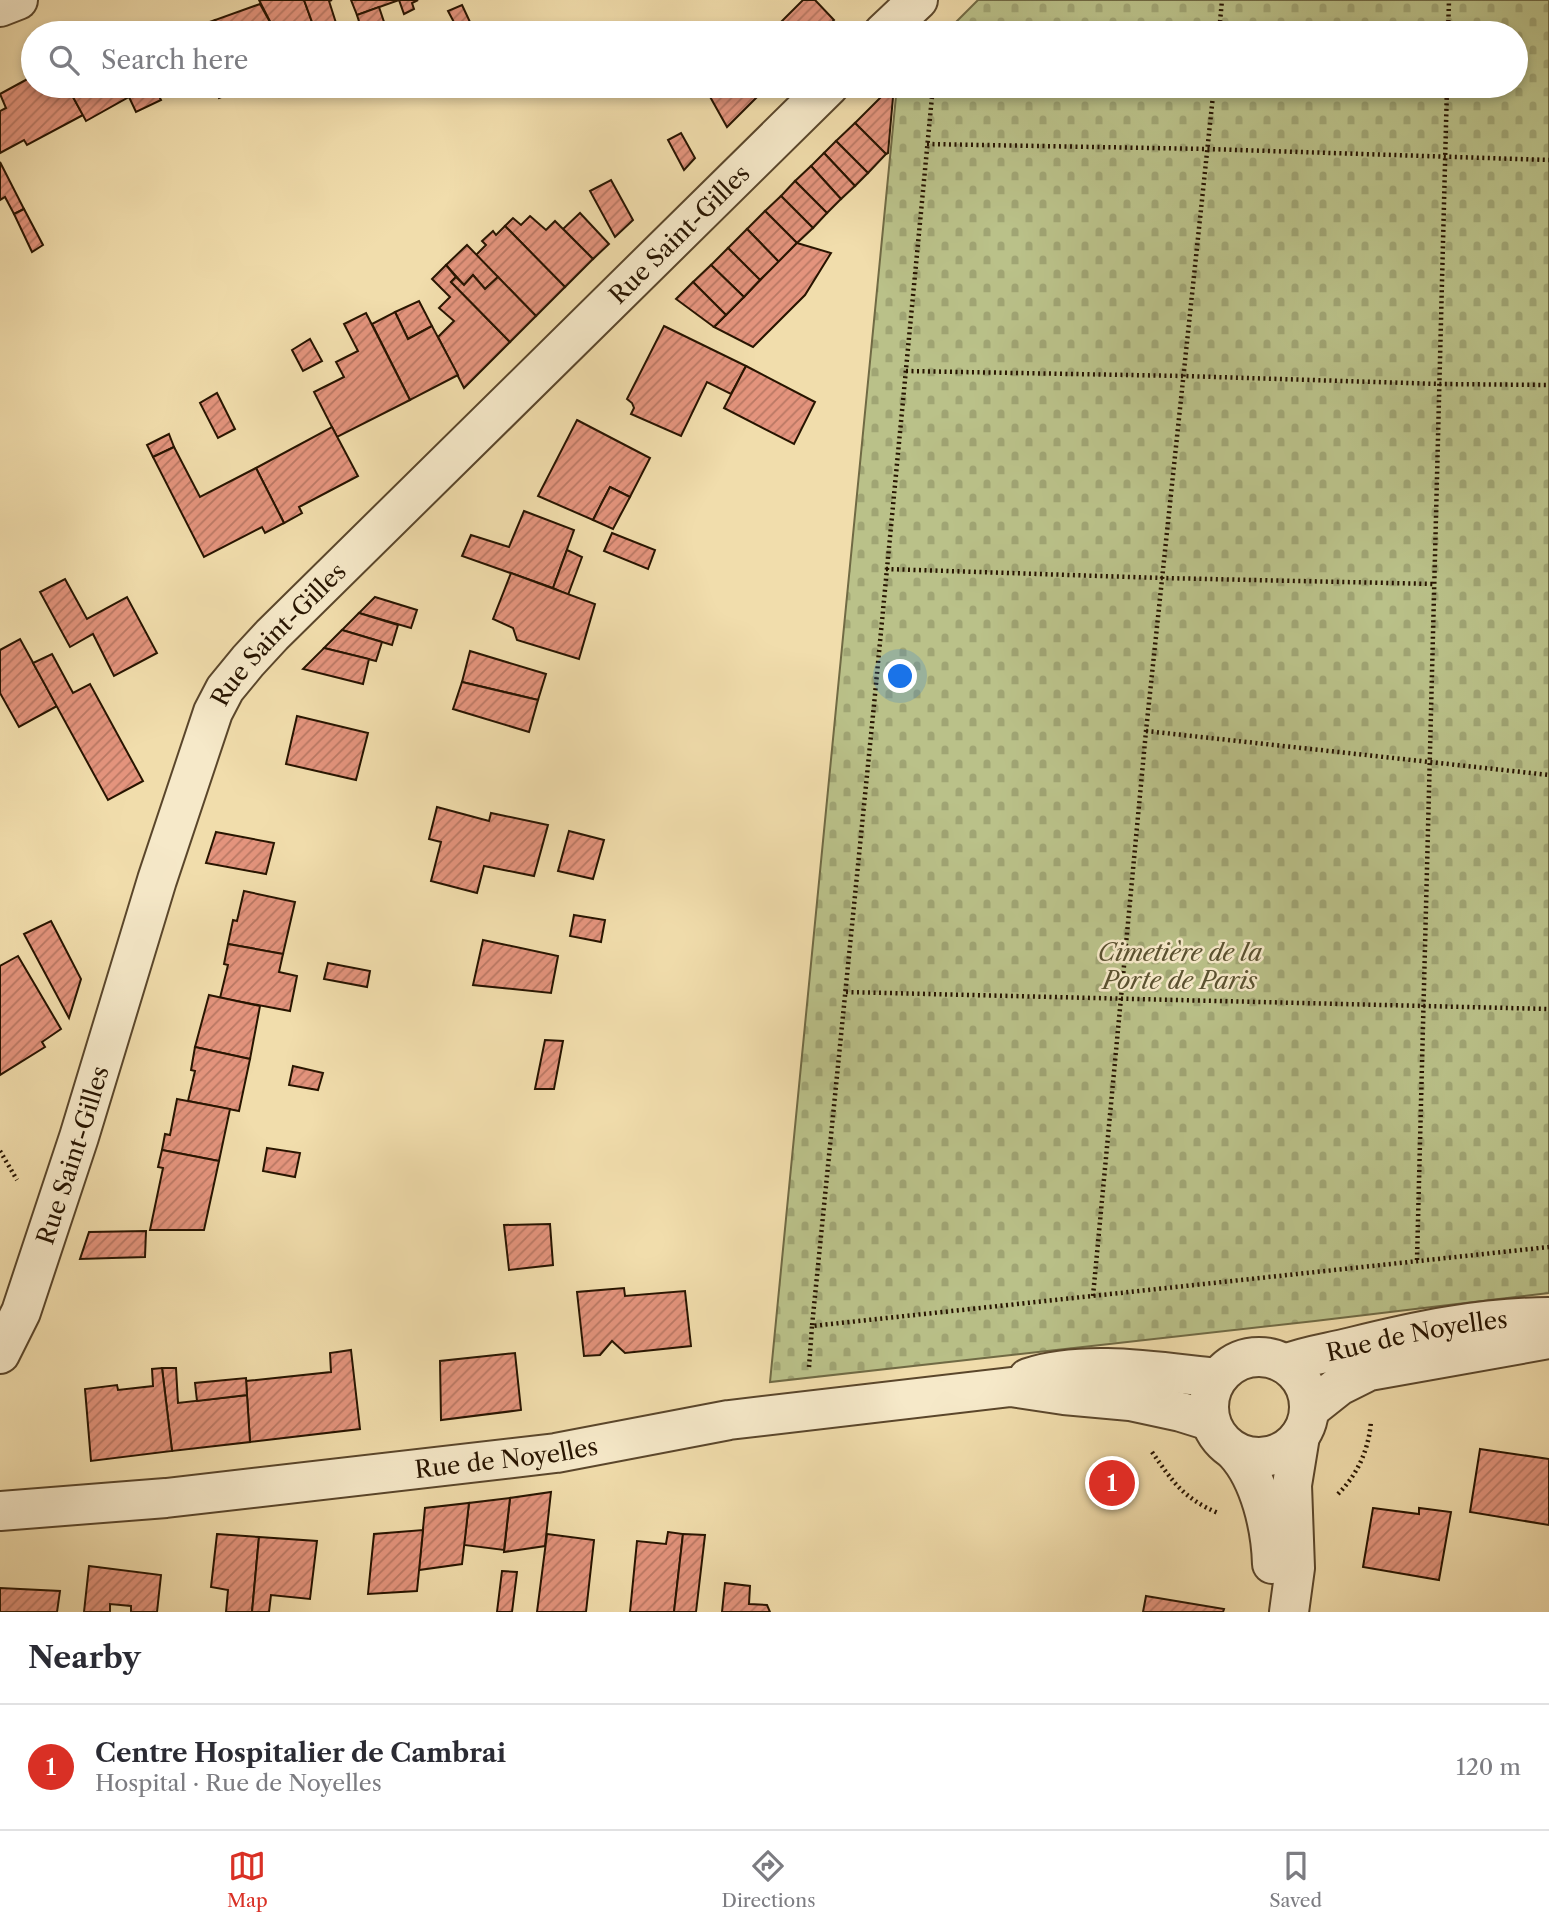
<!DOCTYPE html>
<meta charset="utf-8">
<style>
:root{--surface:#fff;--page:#f2f2f3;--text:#2b2b33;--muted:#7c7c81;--line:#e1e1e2;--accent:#d93025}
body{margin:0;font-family:"Libre Caslon Text",serif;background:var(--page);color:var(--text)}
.you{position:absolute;left:901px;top:677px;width:24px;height:24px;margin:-18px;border:5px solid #fff;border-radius:50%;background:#1a73e8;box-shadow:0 0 0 10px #1a73e833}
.badge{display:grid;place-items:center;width:46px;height:46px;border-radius:50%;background:var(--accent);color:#fff;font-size:23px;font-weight:700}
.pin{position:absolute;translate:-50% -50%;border:4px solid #fff;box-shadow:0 2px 7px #0006}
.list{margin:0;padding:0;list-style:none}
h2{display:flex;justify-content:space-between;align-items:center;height:91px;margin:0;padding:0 28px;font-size:30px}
h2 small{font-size:23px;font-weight:400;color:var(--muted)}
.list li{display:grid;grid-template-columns:46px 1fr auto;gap:21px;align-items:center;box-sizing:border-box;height:126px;padding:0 28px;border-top:2px solid var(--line)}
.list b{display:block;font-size:26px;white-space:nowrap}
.list p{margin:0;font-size:23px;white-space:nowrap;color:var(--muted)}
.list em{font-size:23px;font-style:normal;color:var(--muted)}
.icon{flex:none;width:38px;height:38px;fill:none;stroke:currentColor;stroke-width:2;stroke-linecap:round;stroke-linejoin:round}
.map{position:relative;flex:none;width:1549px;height:1612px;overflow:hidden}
.search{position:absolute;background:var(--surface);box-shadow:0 4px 10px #0003;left:21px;right:21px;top:21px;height:77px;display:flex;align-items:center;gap:18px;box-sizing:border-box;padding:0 24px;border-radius:38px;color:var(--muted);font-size:26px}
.sheet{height:217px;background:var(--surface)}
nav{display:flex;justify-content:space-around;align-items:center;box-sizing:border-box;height:98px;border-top:2px solid var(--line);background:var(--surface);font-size:19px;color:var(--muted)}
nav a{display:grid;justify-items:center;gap:4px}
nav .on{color:var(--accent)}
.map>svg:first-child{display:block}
.cemetery{fill:url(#cemetery-stones);stroke:#706a44;stroke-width:2}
.building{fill:url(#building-hatch);stroke:#271400;stroke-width:2}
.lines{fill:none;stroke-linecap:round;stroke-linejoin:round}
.minor-casing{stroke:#5a462b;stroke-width:42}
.path{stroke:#271400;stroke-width:4.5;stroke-dasharray:2 3.5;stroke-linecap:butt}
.minor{stroke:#f6e9c9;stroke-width:38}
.labels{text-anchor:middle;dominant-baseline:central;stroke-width:5;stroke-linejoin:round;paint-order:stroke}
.street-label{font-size:24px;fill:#271400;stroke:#f6e9c9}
.park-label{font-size:24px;font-style:italic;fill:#5a5130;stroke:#f6e9c9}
</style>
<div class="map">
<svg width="1549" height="1612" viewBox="0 0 1549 1612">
<defs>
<pattern id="cemetery-stones" width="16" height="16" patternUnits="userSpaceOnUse" patternTransform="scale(1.75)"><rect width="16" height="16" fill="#bac189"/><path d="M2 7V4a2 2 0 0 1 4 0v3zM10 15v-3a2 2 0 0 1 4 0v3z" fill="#a0a574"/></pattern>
<pattern id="building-hatch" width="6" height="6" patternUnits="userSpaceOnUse" patternTransform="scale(1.75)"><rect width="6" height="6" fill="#e4947d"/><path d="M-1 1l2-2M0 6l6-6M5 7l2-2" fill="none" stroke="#b97864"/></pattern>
</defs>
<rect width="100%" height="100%" fill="#f1ddac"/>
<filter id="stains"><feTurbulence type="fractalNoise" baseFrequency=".00286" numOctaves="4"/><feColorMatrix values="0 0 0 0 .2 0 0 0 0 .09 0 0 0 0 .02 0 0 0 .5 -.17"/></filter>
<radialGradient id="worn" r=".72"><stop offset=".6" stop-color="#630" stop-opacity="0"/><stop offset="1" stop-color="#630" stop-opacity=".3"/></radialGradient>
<polygon class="cemetery" points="978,0 1549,0 1549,1293 1315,1321 770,1382 897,86 1516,86 1516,33 945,33"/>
<g class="building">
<polygon points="259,0 304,0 316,33 276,33"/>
<polygon points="304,0 332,0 329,1 336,23 330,26 331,33 316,33"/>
<polygon points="351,0 399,0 357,15"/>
<polygon points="399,0 418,0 412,3 414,9 404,14"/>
<polygon points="803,0 815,0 834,20 821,33 773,33 772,31"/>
<polygon points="260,4 276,33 220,33 215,20"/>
<polygon points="462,5 470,22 457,28 448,11"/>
<polygon points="379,7 384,22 362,31 357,15"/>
<polygon points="215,20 220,33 179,33"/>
<polygon points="384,22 388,33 363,33 362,31"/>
<polygon points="33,76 33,86 67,86 83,115 27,145 24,140 0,153 0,111 6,108 0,94"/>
<polygon points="67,86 154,86 161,100 136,112 129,97 86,121"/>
<polygon points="154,86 184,86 185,88 160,97"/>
<polygon points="214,86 239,86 240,90 219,98"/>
<polygon points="704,86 755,86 760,94 727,127"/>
<polygon points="892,86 894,86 888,153 886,154 855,123"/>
<polygon points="855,123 886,154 868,173 836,141"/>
<polygon points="681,133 695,158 684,170 668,140"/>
<polygon points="836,141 868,173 855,186 824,153"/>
<polygon points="824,153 855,186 841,199 811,166"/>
<polygon points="0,162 24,209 14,214 5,197 0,200"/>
<polygon points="811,166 841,199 827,213 795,181"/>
<polygon points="611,180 633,220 615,237 590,191"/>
<polygon points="795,181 827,213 813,228 781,196"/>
<polygon points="781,196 813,228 797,243 765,211"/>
<polygon points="24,209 43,245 32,252 14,214"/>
<polygon points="765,211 797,243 779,262 747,229"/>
<polygon points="580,213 609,244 593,259 563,229"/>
<polygon points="530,216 546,230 555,221 593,259 565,287 505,226 513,218 521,225"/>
<polygon points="505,226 565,287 536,316 476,255 486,245 482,241 493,231 496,235"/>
<polygon points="747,229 779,262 760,280 728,248"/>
<polygon points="797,243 831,253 805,295 753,347 714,327"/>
<polygon points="467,245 498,277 485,289 473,275 464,285 446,265"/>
<polygon points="728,248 760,280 744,297 711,265"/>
<polygon points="446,265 456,277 451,282 510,342 464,388 438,337 454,321 439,308 450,297 432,279"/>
<polygon points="711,265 744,297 726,315 693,282"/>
<polygon points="473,275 485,289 498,277 536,316 510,342 451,282 456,277 464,285"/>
<polygon points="693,282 726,315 714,327 676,299"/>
<polygon points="419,301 432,326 408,339 395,312"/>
<polygon points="395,312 408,339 432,326 458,375 410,400 372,324"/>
<polygon points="366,313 410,400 337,437 314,392 344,377 336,362 358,351 344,324"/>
<polygon points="664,326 746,366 731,394 707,382 681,436 631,414 634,408 632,403 627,399"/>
<polygon points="310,339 322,361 303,371 292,350"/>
<polygon points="746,366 815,402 794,444 724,408"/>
<polygon points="217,393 235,429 218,438 200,403"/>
<polygon points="577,420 650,458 630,497 610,487 593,520 538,496"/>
<polygon points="332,427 358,476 299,507 302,513 284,523 256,468"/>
<polygon points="169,434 174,447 153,457 147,445"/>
<polygon points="174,447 200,497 256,468 284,523 265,533 262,527 204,557 153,457"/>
<polygon points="610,487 630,497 613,529 593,520"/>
<polygon points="524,511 574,530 553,588 462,556 471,535 509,547"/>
<polygon points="612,533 655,550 648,569 604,551"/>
<polygon points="567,550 582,557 568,595 553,588"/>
<polygon points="511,573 595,604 579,659 517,640 513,628 493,619"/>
<polygon points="65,579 87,619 127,597 157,653 114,676 93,634 70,647 40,592"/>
<polygon points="375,597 417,610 411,628 359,613"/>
<polygon points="359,613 398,625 392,645 342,630"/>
<polygon points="342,630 382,642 376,661 324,648"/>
<polygon points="20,639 57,706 19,727 0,693 0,650"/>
<polygon points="324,648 369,659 363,684 303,669"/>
<polygon points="470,651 546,674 538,700 462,682"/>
<polygon points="52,654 73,693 90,684 143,781 108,800 33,663"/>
<polygon points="462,682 538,700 529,732 453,709"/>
<polygon points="297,716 368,733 356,780 286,764"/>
<polygon points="437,807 489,821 491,813 548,825 534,876 484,866 477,893 431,881 441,842 429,839"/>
<polygon points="569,831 604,840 593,879 558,871"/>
<polygon points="216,832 274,843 266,874 206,863"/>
<polygon points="244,891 295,902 283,954 228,944 233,920 237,921"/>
<polygon points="574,915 605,920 601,942 570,936"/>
<polygon points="51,921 81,979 69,1018 24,934"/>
<polygon points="483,940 558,956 551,993 473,985"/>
<polygon points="228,944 283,954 279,972 297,976 290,1011 220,998 228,965 224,964"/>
<polygon points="18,956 61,1029 42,1042 45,1047 0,1075 0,966"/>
<polygon points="328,963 370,971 367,987 324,979"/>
<polygon points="209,995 260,1006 250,1059 195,1047"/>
<polygon points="545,1040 563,1041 554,1089 535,1089"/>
<polygon points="195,1047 250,1059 239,1111 188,1101 195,1071 191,1070"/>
<polygon points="293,1066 323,1073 318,1090 289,1085"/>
<polygon points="177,1099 230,1109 219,1161 162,1150 165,1134 170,1135"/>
<polygon points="267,1148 300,1153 295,1177 263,1171"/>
<polygon points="162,1150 219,1161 204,1230 150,1230 163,1168 158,1167"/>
<polygon points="550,1224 553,1265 509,1270 504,1225"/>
<polygon points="146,1231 145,1257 80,1259 89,1232"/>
<polygon points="624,1288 625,1296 685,1291 691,1346 625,1353 612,1341 600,1355 584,1356 577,1292"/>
<polygon points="351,1350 360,1429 250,1442 246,1381 331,1372 330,1353"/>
<polygon points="515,1353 521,1410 441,1420 440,1361"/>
<polygon points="162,1368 176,1368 178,1403 247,1395 250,1442 172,1451"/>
<polygon points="162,1368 172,1451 91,1461 85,1389 117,1385 118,1390 153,1386 152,1369"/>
<polygon points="246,1378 247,1395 197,1401 195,1383"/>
<polygon points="1480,1449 1549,1459 1549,1525 1470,1512"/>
<polygon points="551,1492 545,1546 504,1552 510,1498"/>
<polygon points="510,1498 504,1550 464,1545 469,1503"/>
<polygon points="469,1503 462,1564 419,1570 425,1508"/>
<polygon points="1373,1508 1419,1514 1419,1508 1451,1512 1439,1580 1363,1567"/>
<polygon points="423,1530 417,1591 368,1594 374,1534"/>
<polygon points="668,1532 683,1534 674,1612 630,1612 637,1541 666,1544"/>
<polygon points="217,1534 259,1537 252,1612 226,1612 228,1590 211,1587"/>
<polygon points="547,1534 594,1540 586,1612 537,1612"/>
<polygon points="683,1534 705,1535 696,1612 674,1612"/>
<polygon points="259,1537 317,1541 310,1599 271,1595 269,1612 252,1612"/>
<polygon points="89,1566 161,1575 157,1612 131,1612 131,1606 110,1604 110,1612 84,1612"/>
<polygon points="502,1571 517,1572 512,1612 497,1612"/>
<polygon points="725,1583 750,1586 749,1604 767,1605 770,1612 722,1612"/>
<polygon points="0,1588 60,1591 57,1612 0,1612"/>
<polygon points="1146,1596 1224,1609 1223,1612 1143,1612"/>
</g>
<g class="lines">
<defs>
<g id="minor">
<polyline points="0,7 18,0"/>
<polyline points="883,33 918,0"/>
<path id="s1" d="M0,1354L21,1312L79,1137L157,880L213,712L225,689L248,661L272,635L829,86"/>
<circle cx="1259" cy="1407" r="50"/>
<path id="s2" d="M1285,1364C1308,1355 1329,1353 1352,1347C1416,1331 1483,1317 1549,1317"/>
<path d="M1028,1378C1086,1359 1158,1372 1217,1378"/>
<polyline points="1310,1409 1339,1386 1369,1371 1549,1339"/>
<path d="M1235,1452C1260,1479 1271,1528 1272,1564"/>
<path id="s3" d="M0,1511L166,1498L556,1453L729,1420L1011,1387L1064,1395L1130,1401L1181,1412L1210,1421"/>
<polyline points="1289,1612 1295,1568 1292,1485 1300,1436"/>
</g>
</defs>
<use href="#minor" class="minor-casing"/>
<g class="path">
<polyline points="1219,33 1222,0"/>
<polyline points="1448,33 1449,0"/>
<polyline points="933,86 874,705 812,1326 1549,1247"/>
<polyline points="927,144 1207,149 1549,160"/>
<polyline points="906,371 1183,376 1440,384 1549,385"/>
<polyline points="886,569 1162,578 1435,584"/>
<polyline points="1146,731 1549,775"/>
<polyline points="846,992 1549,1009"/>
<polyline points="0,1151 17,1180"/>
<polyline points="1417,1260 1447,86"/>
<polyline points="1093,1296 1146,731 1214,86"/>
<polyline points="809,1367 812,1326"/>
<path d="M1152,1452C1173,1482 1183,1498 1218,1513"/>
<path d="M1338,1494C1358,1474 1369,1449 1371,1421"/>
</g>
<use href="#minor" class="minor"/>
</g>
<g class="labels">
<g class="street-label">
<text stroke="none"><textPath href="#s1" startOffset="1346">Rue Saint-Gilles</textPath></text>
<text stroke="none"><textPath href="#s1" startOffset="779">Rue Saint-Gilles</textPath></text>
<text stroke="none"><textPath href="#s1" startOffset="212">Rue Saint-Gilles</textPath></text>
<text stroke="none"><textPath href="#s2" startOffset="135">Rue de Noyelles</textPath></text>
<text stroke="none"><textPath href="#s3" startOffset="509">Rue de Noyelles</textPath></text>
</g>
<g class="park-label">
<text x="1180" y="952">Cimetière de la<tspan x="1180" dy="28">Porte de Paris</tspan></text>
</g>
</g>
<rect width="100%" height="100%" filter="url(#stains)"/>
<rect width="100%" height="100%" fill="url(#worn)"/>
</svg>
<div class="you"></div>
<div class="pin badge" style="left:1112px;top:1483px">1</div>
<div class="search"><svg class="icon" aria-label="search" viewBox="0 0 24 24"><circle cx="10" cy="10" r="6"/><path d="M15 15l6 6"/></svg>Search here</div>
</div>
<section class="sheet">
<h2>Nearby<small></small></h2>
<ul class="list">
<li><span class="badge">1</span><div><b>Centre Hospitalier de Cambrai</b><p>Hospital · Rue de Noyelles</p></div><em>120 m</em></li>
</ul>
</section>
<nav>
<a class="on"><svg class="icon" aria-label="map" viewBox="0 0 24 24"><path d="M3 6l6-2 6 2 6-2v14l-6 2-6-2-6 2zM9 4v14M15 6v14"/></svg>Map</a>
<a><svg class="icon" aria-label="directions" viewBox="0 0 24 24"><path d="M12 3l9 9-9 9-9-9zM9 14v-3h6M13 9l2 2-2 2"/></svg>Directions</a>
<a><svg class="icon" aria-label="saved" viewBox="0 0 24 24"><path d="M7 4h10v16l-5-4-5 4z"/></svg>Saved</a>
</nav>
